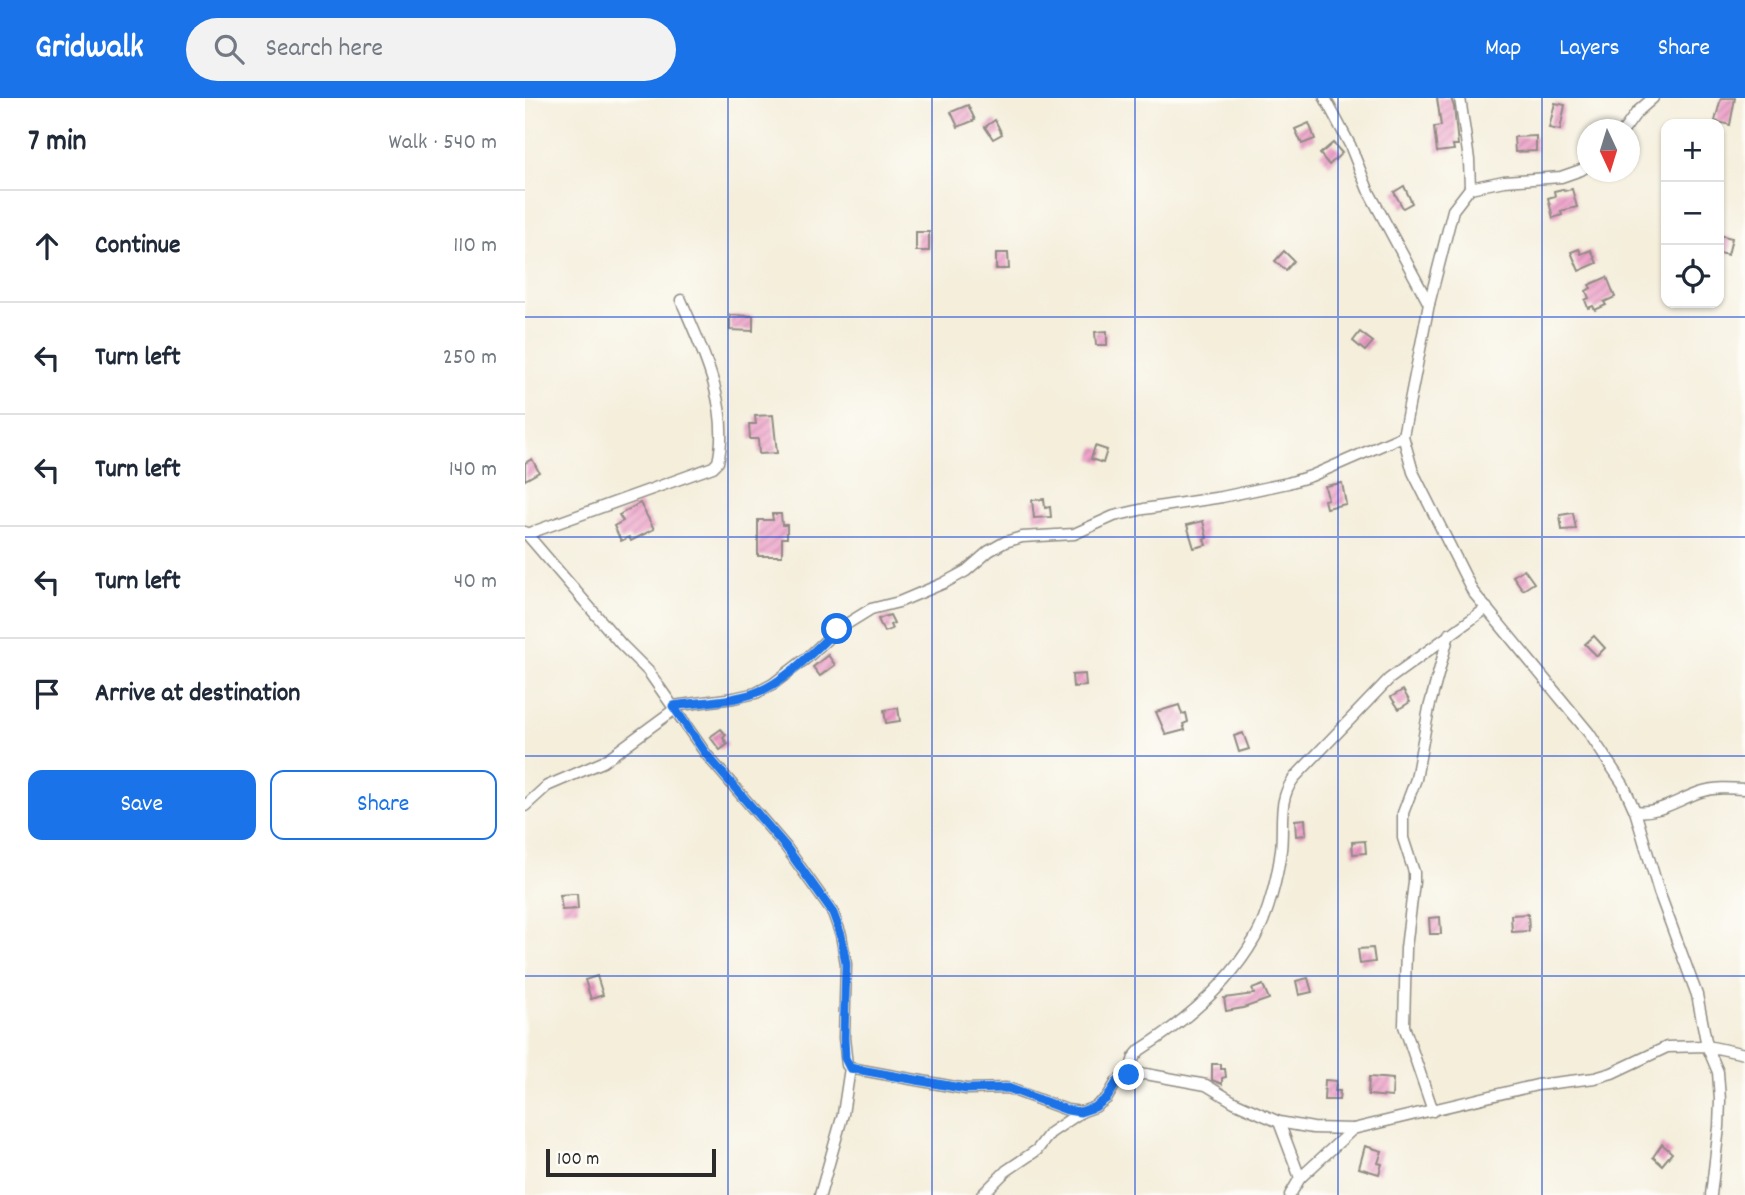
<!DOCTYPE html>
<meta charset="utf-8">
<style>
:root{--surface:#fff;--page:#f2f2f3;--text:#1f2937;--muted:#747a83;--line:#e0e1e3;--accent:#1a73e8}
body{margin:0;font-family:Dekko,sans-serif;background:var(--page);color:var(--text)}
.controls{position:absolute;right:21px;top:21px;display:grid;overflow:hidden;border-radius:14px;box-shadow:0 2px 5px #0004}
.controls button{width:63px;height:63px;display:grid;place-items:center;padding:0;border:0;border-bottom:2px solid var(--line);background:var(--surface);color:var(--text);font:35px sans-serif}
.compass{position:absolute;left:1052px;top:21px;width:63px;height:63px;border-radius:50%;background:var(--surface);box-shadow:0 2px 5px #0004;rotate:176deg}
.scale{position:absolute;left:21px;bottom:18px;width:170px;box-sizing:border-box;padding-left:7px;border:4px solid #2b2b2b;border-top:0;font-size:19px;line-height:24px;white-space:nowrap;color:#2b2b2b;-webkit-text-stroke:5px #fdfcf7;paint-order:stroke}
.stop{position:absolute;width:21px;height:21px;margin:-16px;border:5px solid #1a73e8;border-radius:50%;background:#fff}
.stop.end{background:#1a73e8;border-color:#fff;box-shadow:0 2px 7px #0008}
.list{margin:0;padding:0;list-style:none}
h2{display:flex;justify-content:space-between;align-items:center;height:91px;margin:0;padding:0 28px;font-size:30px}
h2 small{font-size:23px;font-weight:400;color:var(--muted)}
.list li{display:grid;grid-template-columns:46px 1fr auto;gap:21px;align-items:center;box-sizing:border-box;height:112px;padding:0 28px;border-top:2px solid var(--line)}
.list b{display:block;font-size:26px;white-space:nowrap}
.list em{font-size:23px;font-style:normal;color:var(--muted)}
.actions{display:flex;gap:14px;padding:21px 28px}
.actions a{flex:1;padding:16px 0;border:2px solid var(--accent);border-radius:14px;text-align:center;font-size:24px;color:var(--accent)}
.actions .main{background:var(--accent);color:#fff}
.icon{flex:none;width:38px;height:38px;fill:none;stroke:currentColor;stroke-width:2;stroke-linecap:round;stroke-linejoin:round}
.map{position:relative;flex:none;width:1220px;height:1097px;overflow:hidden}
header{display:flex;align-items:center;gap:42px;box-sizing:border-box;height:98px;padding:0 35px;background:var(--accent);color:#fff}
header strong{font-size:33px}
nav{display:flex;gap:38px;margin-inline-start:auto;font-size:24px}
.search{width:490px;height:63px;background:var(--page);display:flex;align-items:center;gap:18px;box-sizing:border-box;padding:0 24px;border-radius:38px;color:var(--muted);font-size:26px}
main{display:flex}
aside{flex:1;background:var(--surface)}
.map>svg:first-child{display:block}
.building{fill:url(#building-hatch)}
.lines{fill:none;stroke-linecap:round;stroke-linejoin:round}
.minor-casing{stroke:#908c83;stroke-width:13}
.minor{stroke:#fff;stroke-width:10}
.route{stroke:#1a73e8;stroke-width:9}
.grid{fill:none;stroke:#1d4ed8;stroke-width:2;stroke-opacity:0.55}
</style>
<header>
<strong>Gridwalk</strong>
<div class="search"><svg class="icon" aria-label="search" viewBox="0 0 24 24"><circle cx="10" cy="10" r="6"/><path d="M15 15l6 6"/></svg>Search here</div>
<nav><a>Map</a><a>Layers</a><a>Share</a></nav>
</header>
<main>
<aside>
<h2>7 min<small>Walk · 540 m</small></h2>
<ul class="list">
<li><svg class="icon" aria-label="ahead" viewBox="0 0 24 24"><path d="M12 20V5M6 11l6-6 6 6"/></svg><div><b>Continue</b></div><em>110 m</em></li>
<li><svg class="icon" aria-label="left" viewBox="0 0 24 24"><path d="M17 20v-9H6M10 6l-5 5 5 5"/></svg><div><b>Turn left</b></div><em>250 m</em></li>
<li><svg class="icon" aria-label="left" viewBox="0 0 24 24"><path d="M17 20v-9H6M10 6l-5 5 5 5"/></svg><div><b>Turn left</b></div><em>140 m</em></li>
<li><svg class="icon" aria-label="left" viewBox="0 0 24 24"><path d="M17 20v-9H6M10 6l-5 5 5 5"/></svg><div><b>Turn left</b></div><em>40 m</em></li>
<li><svg class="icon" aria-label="arrive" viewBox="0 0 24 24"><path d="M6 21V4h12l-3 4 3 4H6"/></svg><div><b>Arrive at destination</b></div></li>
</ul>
<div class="actions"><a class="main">Save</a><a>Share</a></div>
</aside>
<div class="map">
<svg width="1220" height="1097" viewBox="0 0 1220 1097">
<defs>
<pattern id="building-hatch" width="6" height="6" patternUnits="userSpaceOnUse" patternTransform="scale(1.75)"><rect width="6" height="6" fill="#ed9ec7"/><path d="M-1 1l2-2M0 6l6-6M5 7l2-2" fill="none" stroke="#c081a2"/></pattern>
</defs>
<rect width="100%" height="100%" fill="#fdfcf7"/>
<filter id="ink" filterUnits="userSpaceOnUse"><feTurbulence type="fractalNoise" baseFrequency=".0143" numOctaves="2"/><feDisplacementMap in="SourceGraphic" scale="14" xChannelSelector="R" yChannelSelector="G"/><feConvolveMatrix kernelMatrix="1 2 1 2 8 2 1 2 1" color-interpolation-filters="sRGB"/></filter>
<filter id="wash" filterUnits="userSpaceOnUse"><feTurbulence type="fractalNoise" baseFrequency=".00686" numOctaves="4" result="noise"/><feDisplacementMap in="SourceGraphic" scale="28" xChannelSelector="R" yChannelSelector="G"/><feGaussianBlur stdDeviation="1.57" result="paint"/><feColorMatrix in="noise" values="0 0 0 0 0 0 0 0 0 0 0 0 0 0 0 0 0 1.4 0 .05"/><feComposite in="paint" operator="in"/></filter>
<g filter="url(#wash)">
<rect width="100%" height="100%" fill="#f4eedb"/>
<g id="blocks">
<g class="building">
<polygon points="912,0 926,0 929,9 933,47 928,47 929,52 912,54 909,29 916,28"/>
<polygon points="1196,0 1210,0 1205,27 1190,23"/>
<polygon points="1030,5 1040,7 1035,32 1024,30"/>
<polygon points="443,7 450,22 433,29 426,14"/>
<polygon points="470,22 477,36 468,41 460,29"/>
<polygon points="784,25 790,41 777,46 770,31"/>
<polygon points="1011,38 1011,53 990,54 989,39"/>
<polygon points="808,45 817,55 804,67 795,56"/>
<polygon points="879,88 887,105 878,110 869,94"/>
<polygon points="1038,91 1039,93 1047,91 1052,109 1036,113 1037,117 1028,120 1023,100 1030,98 1029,93"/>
<rect x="391" y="134" width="13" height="19"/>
<polygon points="1194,137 1207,140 1203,157 1194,155"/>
<polygon points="1054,151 1056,156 1066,152 1072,165 1054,173 1046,154"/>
<polygon points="759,153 769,163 761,172 750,163"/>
<polygon points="471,155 483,155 484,171 471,171"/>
<polygon points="1082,179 1090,199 1079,204 1081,207 1070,212 1068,208 1063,210 1060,202 1064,200 1061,193 1066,190 1064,187"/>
<polygon points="205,217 228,218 228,233 205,232"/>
<polygon points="582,233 582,247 571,247 570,234"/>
<polygon points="835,234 848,244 840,253 828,243"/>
<polygon points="248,317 252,355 234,356 233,341 225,341 224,326 231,326 230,318"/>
<polygon points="570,348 582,352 578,365 566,361"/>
<polygon points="7,361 14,374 0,382 0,365"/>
<polygon points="817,385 821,406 801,410 799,402 803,401 800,388"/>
<polygon points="519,401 520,410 525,409 526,419 509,420 507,402"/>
<polygon points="115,405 129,431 106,443 104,439 96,443 89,428 98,423 94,417"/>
<polygon points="1048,415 1051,431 1037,432 1035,417"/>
<polygon points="247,416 256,416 257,427 262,427 262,440 257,440 257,458 233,458 233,422 248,422"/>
<polygon points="678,423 682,440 679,441 681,447 669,450 662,427"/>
<polygon points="999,471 1009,485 998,492 988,478"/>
<polygon points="365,517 369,525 365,527 367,531 359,534 353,521"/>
<polygon points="1069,538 1080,550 1072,558 1060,546"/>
<polygon points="303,557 310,567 295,578 288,569"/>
<polygon points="560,576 561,588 548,589 547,577"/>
<polygon points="878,592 885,604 874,611 866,599"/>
<polygon points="654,607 657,616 661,615 663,624 658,626 660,632 641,637 631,614"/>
<polygon points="373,610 375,623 361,625 359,612"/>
<polygon points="196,631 201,637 198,640 203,646 195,652 185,639"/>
<polygon points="718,635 724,651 714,654 709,638"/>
<polygon points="780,721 781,737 771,738 770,722"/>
<polygon points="840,743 841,755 828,756 827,744"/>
<polygon points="47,796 52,796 53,811 37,812 35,797"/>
<polygon points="1003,816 1004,833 987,834 986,817"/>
<polygon points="915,819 916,836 905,836 904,820"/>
<polygon points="848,850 850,864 835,866 833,851"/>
<polygon points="72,878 78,897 66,901 60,882"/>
<polygon points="783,880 787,894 774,897 771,883"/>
<polygon points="738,887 744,901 718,910 701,913 699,900 729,896 727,891"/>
<polygon points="687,966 696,966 696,971 700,971 701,979 697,980 697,986 687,982"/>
<polygon points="844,979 868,981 867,999 843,997"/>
<polygon points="800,982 811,983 810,993 815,993 814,1002 799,1002"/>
<polygon points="1137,1046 1147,1055 1137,1067 1128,1059"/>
<polygon points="840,1048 857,1053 853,1065 857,1066 854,1076 834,1070"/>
</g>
</g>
</g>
<g filter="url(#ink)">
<use href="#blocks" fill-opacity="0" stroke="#908c83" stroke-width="2"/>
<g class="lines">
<defs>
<g id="minor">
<polyline points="800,0 825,47 843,92 904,206"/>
<polyline points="935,0 944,62 945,90"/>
<polyline points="1099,32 1112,14 1128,0"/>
<polyline points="1062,68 1056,72 1036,79 979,83 945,90 928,112 904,206 878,338 888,374 948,494 1064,635 1098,686 1110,713 1134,794 1172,897 1182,948 1193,974 1195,1002 1194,1029 1186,1097"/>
<polyline points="0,434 96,546 123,573 181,656 261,749 308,815 316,837 321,866 319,940 322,967 325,970 441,991 483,990 542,1012 556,1014 570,1009 582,1000 592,983 604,977 621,976 681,987 709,1004 754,1024 788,1030 828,1031 1012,987 1070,980 1087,975 1142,949 1182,948 1220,956"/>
<path d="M2,436L188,369L193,364C206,309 177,251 156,202"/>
<polyline points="148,608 209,600 231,595 248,586 283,559 312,532 346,511 374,504 419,485 441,473 464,453 480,444 497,439 549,436 589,418 619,411 697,399 763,385 786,378 878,338"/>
<polyline points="0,708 22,688 78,664 150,611"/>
<path d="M1110,713C1135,716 1152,702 1175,694C1190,689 1204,690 1220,691"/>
<path d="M604,977L609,959L615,952C659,924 704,886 730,840C743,818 753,777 756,752C759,726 752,703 769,680L864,581L962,510"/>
<polyline points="908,1013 879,928 881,850 889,784 889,774 878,740 878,715 891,681 904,610 924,536"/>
<polyline points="754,1024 775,1080"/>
<polyline points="295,1097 318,1016 325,970"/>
<polyline points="457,1097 481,1073 512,1052 525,1035 556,1014"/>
<polyline points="765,1097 775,1080 828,1031"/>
</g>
</defs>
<use href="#minor" class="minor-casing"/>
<use href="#minor" class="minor"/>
</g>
</g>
<g class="lines" filter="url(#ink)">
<path class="route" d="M312,531C289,553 259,585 230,595C204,604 175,604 148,608L181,656L261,749L308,815L316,837L321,866L319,940L320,960L325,970L441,991L483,990L542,1012L555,1014L570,1009L582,1000L592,984L604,977"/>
</g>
<path class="grid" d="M203,0V1097M407,0V1097M610,0V1097M813,0V1097M1017,0V1097M0,219H1220M0,439H1220M0,658H1220M0,878H1220"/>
</svg>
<div class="controls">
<button>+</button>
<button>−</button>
<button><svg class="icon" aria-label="locate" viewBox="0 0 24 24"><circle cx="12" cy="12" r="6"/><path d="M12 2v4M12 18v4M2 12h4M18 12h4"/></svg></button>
</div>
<svg class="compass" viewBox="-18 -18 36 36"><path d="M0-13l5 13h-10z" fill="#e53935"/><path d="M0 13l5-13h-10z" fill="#747a83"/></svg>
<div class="scale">100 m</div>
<div class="stop" style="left:312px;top:531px"></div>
<div class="stop end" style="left:604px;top:977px"></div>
</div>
</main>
